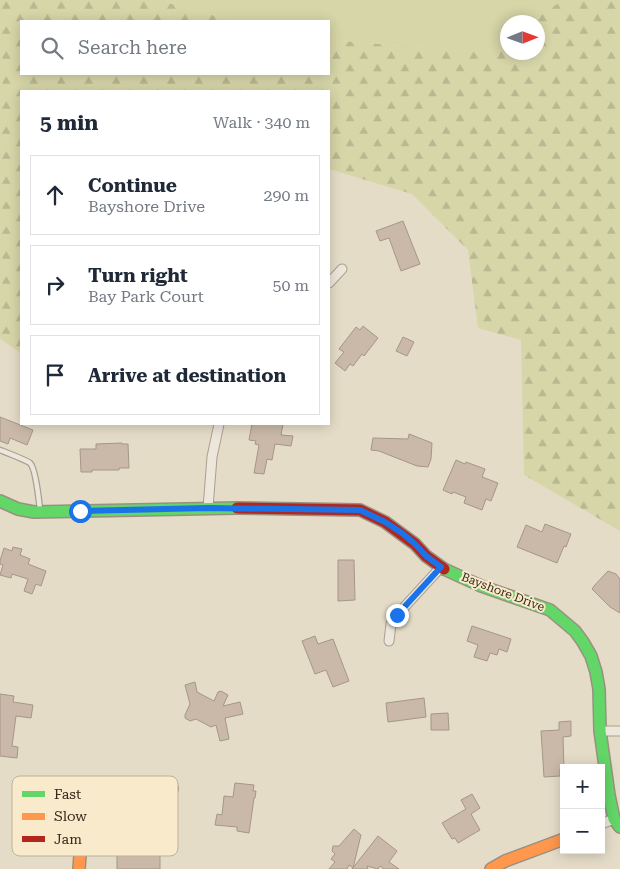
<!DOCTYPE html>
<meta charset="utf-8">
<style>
:root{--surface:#fff;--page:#f6f6f7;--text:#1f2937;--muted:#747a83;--line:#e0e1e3}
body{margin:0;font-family:"Roboto Serif",serif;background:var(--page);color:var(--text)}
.controls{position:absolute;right:15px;bottom:15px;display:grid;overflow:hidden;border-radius:0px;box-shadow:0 2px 12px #0003}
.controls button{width:45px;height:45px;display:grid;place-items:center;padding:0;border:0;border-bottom:1px solid var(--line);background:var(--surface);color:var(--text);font:25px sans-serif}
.compass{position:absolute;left:500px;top:15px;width:45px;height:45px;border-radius:50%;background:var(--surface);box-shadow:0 2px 12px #0003;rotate:89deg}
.stop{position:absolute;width:15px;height:15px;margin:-11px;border:4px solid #1a73e8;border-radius:50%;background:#fff}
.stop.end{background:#1a73e8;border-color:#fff;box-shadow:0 1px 5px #0008}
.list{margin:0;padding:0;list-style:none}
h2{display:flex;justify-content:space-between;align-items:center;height:65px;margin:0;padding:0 20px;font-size:21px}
h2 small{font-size:16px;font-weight:400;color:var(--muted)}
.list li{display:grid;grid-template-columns:32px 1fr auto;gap:15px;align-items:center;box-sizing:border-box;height:80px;margin:0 10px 10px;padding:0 10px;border:1px solid var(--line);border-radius:0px}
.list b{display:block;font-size:19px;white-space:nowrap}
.list p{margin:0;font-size:16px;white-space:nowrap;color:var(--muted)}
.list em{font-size:16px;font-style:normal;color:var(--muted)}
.icon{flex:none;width:28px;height:28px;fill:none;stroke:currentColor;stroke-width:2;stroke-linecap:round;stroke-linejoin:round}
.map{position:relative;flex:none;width:620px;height:869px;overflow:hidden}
.search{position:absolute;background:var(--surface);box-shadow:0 2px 12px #0003;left:20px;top:20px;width:310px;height:55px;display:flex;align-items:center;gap:12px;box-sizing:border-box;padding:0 18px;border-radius:0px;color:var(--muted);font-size:19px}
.panel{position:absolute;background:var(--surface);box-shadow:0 2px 12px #0003;left:20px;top:90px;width:310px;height:335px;border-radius:0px}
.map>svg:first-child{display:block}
.green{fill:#d7d6a9}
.forest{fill:url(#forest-firs)}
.building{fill:#cab9a8;stroke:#a59688}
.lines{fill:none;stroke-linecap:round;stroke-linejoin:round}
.lane-casing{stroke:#aaa092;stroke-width:7}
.street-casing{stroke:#aaa092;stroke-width:11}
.fast-casing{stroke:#999082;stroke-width:14}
.slow-casing{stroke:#999082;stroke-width:14}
.jam-casing{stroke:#999082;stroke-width:14}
.lane{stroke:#ece6db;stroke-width:4.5}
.street{stroke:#ece6db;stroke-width:9}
.fast{stroke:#63d668;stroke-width:11}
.slow{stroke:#ff974d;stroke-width:11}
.jam{stroke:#b3261e;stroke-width:11}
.route{stroke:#1a73e8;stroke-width:6}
.labels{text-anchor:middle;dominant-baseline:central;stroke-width:4;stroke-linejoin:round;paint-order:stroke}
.street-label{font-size:12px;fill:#38281a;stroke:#f9eacc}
.key{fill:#f9eacc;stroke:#bfb097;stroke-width:1}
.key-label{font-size:14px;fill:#38281a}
</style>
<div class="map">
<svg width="620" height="869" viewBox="0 0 620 869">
<defs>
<pattern id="forest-firs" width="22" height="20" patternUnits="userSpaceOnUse" patternTransform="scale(1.25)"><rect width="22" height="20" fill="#d7d6a9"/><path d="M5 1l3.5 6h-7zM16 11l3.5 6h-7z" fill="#b9b891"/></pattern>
</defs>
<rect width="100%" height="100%" fill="#e5dcc8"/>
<polygon class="green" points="165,0 563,0 531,22 508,22 507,38 486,53 329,40 329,21 234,21 168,3"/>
<polygon class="forest" points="0,0 165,0 168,3 234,21 21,21 21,74 329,74 329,40 486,53 507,38 508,52 538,52 538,22 531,22 563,0 620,0 620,531 524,475 521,340 478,328 468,250 412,194 329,169 329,91 21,91 21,353 0,339"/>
<g class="building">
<polygon points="403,221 420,264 401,271 389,238 380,241 376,231"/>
<polygon points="363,326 378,338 364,356 362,354 353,366 350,364 345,371 335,363 344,352 339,349 356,327 360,330"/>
<polygon points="403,337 414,342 407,356 396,351"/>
<polygon points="0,417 33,430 27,445 10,438 8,444 0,441"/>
<polygon points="252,424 283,424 281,435 293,436 291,446 275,444 272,460 267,459 264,474 254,473 259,445 255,444 256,441 249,440"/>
<polygon points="409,434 432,443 431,459 428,467 417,466 379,451 371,450 373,438 408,439"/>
<polygon points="122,443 122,444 128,444 129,468 119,468 119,470 92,470 92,472 81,472 80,449 96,449 96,444"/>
<polygon points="456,460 465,464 466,462 485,469 482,477 498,483 491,501 486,499 482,510 464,503 466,497 453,492 452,494 443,490"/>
<polygon points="545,524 571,534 566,547 564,546 557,563 517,547 526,525 542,532"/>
<polygon points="13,547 22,549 20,555 30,559 28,564 46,571 41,586 36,584 32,594 24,591 28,579 12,574 11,578 0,575 3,565 0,564 0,561 4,548 12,551"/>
<polygon points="338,560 354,560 355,600 338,601"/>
<polygon points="608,571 616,574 620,579 620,613 610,607 592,589 594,586"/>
<polygon points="472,626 511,639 507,652 499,649 497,655 490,653 487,661 474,657 478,645 467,641"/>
<polygon points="315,636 318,644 333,639 349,681 333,687 326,670 315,674 302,641"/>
<polygon points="195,682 197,692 214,701 218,692 221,691 228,695 223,706 240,702 243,714 225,718 229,739 220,741 216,725 211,727 196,719 190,721 185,718 185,715 190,704 185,685"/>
<polygon points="0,694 14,696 13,702 33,705 31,718 16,716 12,746 18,747 17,758 0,756"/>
<polygon points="424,698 426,717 388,722 386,703"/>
<polygon points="448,713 449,730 431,730 431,714"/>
<polygon points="571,721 571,736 563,737 564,768 564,769 560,769 560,776 544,777 541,731 559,730 559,722"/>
<polygon points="235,783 254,785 253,791 256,791 255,798 254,798 249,833 237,831 237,827 215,825 217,814 222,815 224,796 233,797"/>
<polygon points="472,794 480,808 471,814 480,830 458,843 455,838 452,839 442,823 466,809 461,800"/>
<polygon points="354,829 361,835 353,868 349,865 347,869 329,869 335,862 331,859 335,854 332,851 333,846 339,846"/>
<polygon points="378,836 397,851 389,862 399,869 384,869 380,866 378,869 367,866 368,869 352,869"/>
<polygon points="117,848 160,850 160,869 117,869"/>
</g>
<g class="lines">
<defs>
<path id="lane" d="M0,450C5,452 26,460 30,463C36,469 39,501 40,510"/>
<g id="street">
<polyline points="329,283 342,269"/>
<polyline points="208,508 212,457 219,424"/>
<polyline points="389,641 391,624 397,615 441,567"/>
<polyline points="600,731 620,731"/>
<polyline points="601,824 614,819"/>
</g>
<g id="fast">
<polyline points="0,501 18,509 34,512 237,508"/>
<polyline points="444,569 481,586 550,610 575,631 583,642 591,656 596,672 599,689 600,731 609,795 614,819 620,827"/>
</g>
<g id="slow">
<polyline points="79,869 84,798 172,789"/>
<polyline points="491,869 505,861 564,839"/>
</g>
<polyline id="jam" points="237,508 360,510 385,522 415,544 426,556 444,569"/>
</defs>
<use href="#lane" class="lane-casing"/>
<use href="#street" class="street-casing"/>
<use href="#fast" class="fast-casing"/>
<use href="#slow" class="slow-casing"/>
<use href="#jam" class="jam-casing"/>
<use href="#lane" class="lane"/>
<use href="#street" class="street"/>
<use href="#fast" class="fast"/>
<use href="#slow" class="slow"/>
<use href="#jam" class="jam"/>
</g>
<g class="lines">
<polyline class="route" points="80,511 208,508 360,510 385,522 402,533 415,544 426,556 441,567 397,615"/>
</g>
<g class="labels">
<g class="street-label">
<text transform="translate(503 592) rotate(21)">Bayshore Drive</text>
</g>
</g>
<rect x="12" y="776" width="166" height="80" rx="8" class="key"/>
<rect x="22" y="791" width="23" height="6" fill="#63d668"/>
<rect x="22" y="813" width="23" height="7" fill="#ff974d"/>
<rect x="22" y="836" width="23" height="6" fill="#b3261e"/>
<g class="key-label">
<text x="54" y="799">Fast</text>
<text x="54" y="821">Slow</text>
<text x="54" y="844">Jam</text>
</g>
</svg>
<div class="controls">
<button>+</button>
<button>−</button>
</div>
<svg class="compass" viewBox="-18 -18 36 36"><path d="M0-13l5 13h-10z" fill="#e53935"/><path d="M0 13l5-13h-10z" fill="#747a83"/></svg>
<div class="stop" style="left:80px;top:511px"></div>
<div class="stop end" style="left:397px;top:615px"></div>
<div class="search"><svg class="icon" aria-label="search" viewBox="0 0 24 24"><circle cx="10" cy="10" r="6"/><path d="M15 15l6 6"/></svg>Search here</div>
<section class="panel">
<h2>5 min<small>Walk · 340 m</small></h2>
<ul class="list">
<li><svg class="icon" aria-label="ahead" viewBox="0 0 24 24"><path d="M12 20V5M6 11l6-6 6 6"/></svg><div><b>Continue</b><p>Bayshore Drive</p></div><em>290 m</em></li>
<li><svg class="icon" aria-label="right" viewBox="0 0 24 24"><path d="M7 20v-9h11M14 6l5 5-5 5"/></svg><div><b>Turn right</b><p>Bay Park Court</p></div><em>50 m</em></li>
<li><svg class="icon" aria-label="arrive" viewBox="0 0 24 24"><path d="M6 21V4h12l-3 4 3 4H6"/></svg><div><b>Arrive at destination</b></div></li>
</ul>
</section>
</div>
